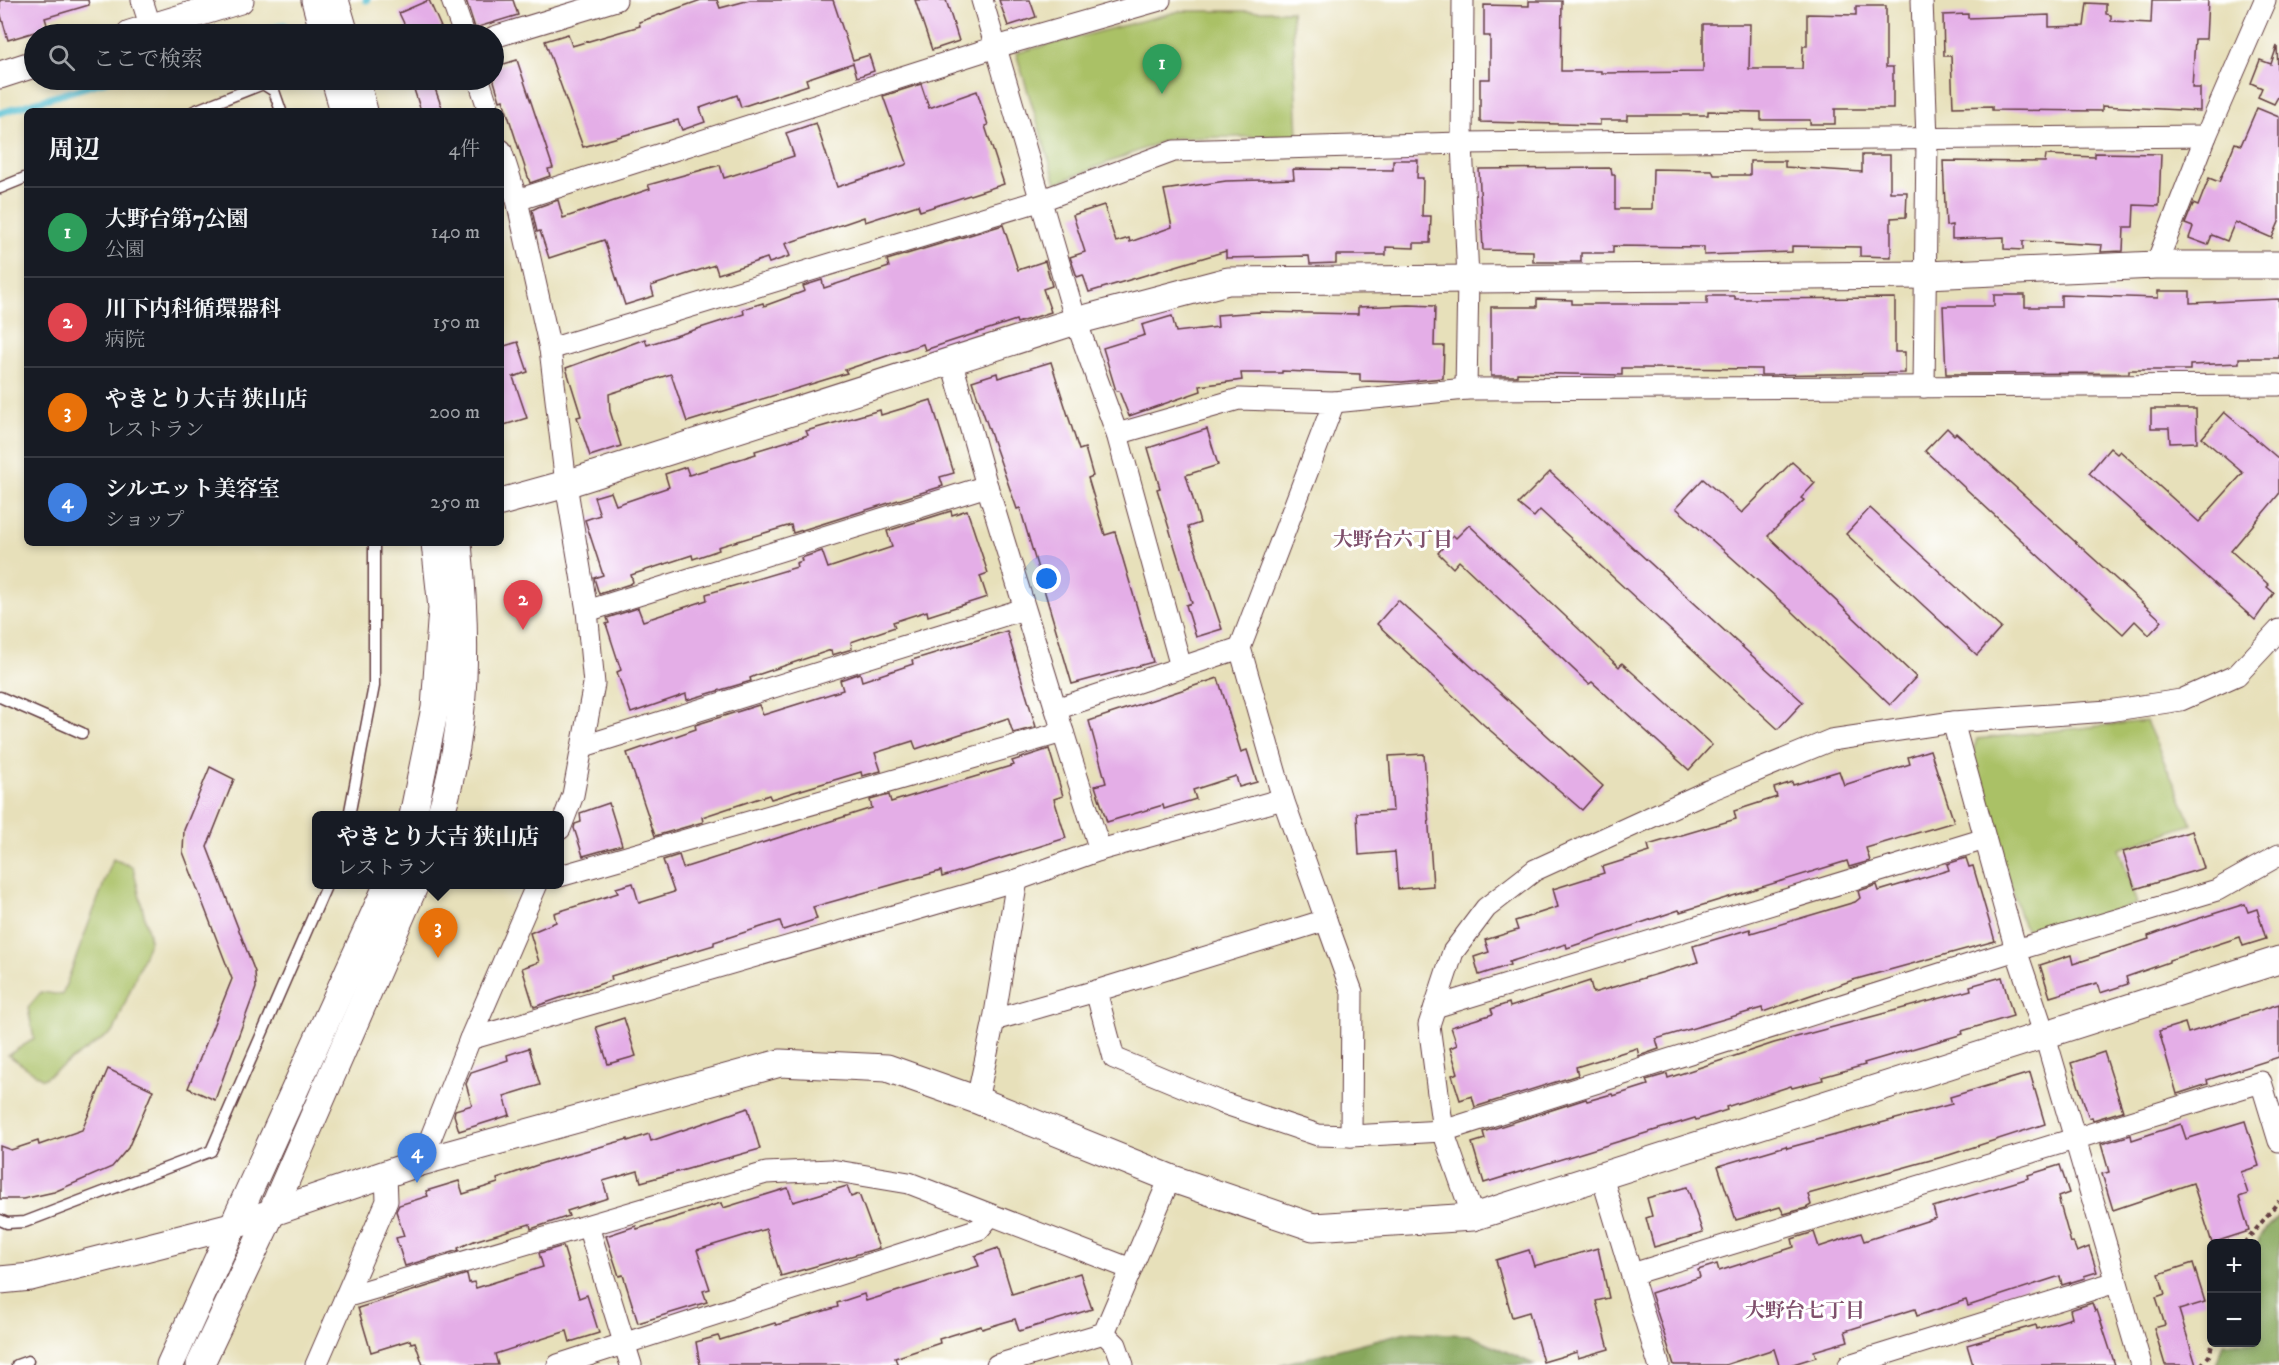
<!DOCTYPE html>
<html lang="ja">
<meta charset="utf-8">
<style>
:root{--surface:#171b24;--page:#242831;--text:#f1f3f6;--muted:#9ea1a6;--line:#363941;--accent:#0f766e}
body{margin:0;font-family:"IM FELL DW Pica","Noto Serif JP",serif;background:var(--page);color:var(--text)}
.controls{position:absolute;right:18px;bottom:18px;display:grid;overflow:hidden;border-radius:9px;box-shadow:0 3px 9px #0003}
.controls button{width:54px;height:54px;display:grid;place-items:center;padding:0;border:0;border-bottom:2px solid var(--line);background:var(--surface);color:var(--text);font:30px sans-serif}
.you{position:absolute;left:1047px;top:579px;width:21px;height:21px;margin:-15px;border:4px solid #fff;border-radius:50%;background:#1a73e8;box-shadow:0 0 0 9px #1a73e833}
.badge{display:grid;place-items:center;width:39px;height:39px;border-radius:50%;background:var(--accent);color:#fff;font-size:20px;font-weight:700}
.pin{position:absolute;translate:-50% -50px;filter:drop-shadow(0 2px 3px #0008)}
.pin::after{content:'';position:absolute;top:32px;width:21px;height:18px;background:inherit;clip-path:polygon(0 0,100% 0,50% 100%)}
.popup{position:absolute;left:312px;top:811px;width:252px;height:78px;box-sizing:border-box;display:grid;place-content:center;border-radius:9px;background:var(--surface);filter:drop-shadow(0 2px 4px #0005);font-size:20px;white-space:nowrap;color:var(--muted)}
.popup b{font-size:22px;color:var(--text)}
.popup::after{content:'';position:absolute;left:50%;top:100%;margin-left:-12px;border:12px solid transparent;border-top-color:var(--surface)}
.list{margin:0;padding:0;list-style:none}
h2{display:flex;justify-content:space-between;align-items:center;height:78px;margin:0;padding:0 24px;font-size:26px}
h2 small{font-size:20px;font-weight:400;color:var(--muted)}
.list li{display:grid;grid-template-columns:39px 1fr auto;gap:18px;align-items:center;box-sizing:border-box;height:90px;padding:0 24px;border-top:2px solid var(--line)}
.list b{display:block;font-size:22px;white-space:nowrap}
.list p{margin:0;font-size:20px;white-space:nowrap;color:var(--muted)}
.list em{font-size:20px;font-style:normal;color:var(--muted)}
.icon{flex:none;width:33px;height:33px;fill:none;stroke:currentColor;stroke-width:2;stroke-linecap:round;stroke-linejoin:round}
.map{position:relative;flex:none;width:2279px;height:1365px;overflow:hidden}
.search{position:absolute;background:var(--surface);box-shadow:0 3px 9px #0003;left:24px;top:24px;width:480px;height:66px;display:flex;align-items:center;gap:15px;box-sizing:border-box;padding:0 21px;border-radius:33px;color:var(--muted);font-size:22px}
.panel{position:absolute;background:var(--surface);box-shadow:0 3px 9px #0003;left:24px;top:108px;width:480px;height:438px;border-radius:9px}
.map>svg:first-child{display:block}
.green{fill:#aac166;stroke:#7a7048;stroke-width:1.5}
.forest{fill:#87a75b;stroke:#686343;stroke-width:1.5}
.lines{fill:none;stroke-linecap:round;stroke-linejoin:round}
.stream{stroke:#55bfd1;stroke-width:7}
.building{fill:#e4aee7}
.service-casing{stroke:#623c40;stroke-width:13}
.minor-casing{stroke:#623c40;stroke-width:23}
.tertiary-casing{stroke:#623c40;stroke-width:29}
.path{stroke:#623c40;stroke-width:4;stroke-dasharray:4.5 4.5;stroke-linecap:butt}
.service{stroke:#fff;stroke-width:10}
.minor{stroke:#fff;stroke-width:21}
.tertiary{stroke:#fff;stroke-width:27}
.labels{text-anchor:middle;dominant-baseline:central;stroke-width:6;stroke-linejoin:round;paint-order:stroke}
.neighbourhood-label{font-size:20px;font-weight:bold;fill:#80516d;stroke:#fff}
</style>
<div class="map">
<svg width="2279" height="1365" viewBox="0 0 2279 1365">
<rect width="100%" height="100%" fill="#fff"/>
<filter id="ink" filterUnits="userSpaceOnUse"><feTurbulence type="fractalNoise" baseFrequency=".0167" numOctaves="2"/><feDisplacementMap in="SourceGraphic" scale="12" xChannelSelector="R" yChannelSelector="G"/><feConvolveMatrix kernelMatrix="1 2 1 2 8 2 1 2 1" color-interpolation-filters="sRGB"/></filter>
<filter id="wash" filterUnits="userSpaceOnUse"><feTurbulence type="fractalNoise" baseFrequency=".008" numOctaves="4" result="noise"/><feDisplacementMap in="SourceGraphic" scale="24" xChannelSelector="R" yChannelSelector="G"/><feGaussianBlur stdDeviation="1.35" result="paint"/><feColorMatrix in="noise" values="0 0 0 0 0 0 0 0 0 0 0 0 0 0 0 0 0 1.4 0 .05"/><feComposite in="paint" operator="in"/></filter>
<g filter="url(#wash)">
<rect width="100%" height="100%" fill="#e7e0ba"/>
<g class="green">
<polygon points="1180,11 1292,11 1298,136 1171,138 1056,183 1016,53"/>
<polygon points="2146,721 2192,824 2119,849 2137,904 2037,934 2030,933 2023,925 1972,762 1972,754 1977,739"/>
<polygon points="113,859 133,867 150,940 114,1031 43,1079 8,1055 34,1039 28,1008 41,992 62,995"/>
</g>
<g class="forest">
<polygon points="2279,1215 2279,1365 2216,1365 2223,1343 2256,1342 2257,1246 2260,1236"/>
<polygon points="1406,1332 1469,1335 1536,1365 1279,1365"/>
</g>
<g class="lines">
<g class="stream">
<polyline points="366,0 367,0"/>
<polyline points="254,34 284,25"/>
<polyline points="0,113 109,80"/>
</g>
</g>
<g id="blocks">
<g class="building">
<polygon points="0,0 88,0 89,5 45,18 48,28 8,40 0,12"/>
<polygon points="429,0 444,34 409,34 399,13"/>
<polygon points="466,0 513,0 518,15 475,28"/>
<polygon points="701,0 717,0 720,8 750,0 833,0 853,60 869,55 874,71 857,77 853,63 806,79 808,85 741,107 737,95 700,108 705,122 682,130 678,120 583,147 545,41 568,34 572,46 640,26 639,22"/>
<polygon points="915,0 946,0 959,41 932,50"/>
<polygon points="999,0 1030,0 1036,17 1008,26"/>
<polygon points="2152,0 2208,0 2206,39 2195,39 2192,88 2200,88 2200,111 2102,106 2102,111 1992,110 1992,106 1953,107 1951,56 1944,56 1943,15 1968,14 1968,18 2049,15 2049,27 2084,26 2087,3 2106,4 2106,14 2111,15 2111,21 2151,23"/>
<polygon points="1529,1 1562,1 1561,71 1601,71 1601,73 1703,72 1703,24 1750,24 1749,69 1802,69 1803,46 1807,46 1807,14 1856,15 1856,6 1886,6 1886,67 1893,67 1893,109 1835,109 1835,124 1810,124 1810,120 1761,120 1761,112 1708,111 1708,115 1627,115 1627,120 1600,120 1600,125 1480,122 1480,79 1490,79 1490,36 1484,36 1484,5 1529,6"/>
<polygon points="2277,46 2279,95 2274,104 2258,97 2262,88 2251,83 2260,60 2271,64"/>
<polygon points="517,60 553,168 548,169 550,176 530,183 503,100 500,101 494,81 494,67"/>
<polygon points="411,80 432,80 443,111 421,111"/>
<polygon points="921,84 929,108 977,91 988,125 985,126 1004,184 920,211 918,205 865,222 864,217 785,244 790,256 769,263 767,258 718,274 715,265 651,286 654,296 625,305 604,240 549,258 540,231 537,232 532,210 538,207 558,200 563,218 650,189 648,185 720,165 724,178 794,156 786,133 816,123 837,187 905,165 907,163 883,96"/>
<polygon points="2257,108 2279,117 2279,222 2272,238 2235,222 2227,241 2212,235 2208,245 2189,238 2193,227 2185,224 2193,204 2198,206 2209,178 2219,182 2235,143 2241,145"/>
<polygon points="2095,153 2161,154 2159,206 2134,205 2133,227 2124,227 2123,251 2101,252 2102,245 2023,241 2023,250 2004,249 2004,237 1952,239 1952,225 1946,226 1943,161 2045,162 2046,155 2095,157"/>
<polygon points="1862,155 1890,155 1890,192 1907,192 1906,217 1891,218 1891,257 1860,256 1860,247 1792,246 1792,252 1704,255 1704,247 1613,246 1613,253 1581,253 1581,262 1533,262 1533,251 1483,250 1479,169 1611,168 1612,175 1615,175 1615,209 1652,209 1653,169 1712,170 1714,175 1750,175 1750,161 1785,161 1785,167 1862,172"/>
<polygon points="1393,160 1418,160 1417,178 1423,178 1422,216 1431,216 1430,243 1414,243 1414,248 1386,247 1386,255 1336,255 1336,263 1310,264 1309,256 1226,258 1226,251 1089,292 1083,275 1077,277 1070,257 1085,252 1073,215 1104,205 1116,242 1129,238 1130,242 1172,227 1164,190 1226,181 1294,179 1293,169 1393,170"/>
<polygon points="1003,225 1018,270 1045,261 1052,286 1043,289 1051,312 1017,323 1016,320 925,350 923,344 845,370 847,373 687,422 671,374 609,394 610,411 621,446 590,456 577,417 581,416 566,368 645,339 647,345 744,314 743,309 763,303 764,306 805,291 803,286 822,280 824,288 889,267 887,260"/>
<polygon points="2158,291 2190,291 2190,303 2279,299 2279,358 2239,358 2239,363 2190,365 2190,370 2129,370 2129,373 1946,374 1943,306 1994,306 1994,295 2025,295 2025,307 2061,307 2061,295 2158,298"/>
<polygon points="1707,296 1735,296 1735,299 1895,298 1895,352 1905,352 1905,373 1761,375 1761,369 1642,368 1622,368 1622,375 1517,373 1517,376 1491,376 1491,307 1537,307 1537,299 1572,300 1572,304 1707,304"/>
<polygon points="1409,305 1435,306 1434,346 1444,346 1443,378 1402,382 1360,381 1360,374 1282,371 1282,373 1241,373 1242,380 1200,386 1201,391 1129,416 1119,391 1116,391 1103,348 1145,335 1142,325 1172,316 1176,332 1218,327 1217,315 1259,312 1358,314 1358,307"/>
<polygon points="518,342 528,372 513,377 527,418 501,426 501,347"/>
<polygon points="1051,362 1079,450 1085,448 1093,476 1088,478 1105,535 1115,532 1153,662 1072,684 1020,508 1017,509 972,381 997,373 998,378"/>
<polygon points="931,400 954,473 940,477 943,486 793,533 791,525 718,547 719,550 693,559 692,555 631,575 633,582 630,584 599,594 594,578 603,575 585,520 600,515 594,497 611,492 616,505 669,487 665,474 686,467 689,475 756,454 755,451 808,435 806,431 880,410 881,415"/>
<polygon points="2151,409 2196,409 2197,442 2170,443 2169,428 2151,428"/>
<polygon points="2224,412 2279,459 2279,494 2231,551 2269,585 2267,587 2274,593 2255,620 2089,473 2110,448 2117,454 2120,451 2199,522 2243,473 2202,438"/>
<polygon points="1947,428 1954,435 1956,433 2162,621 2149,635 2135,621 2123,634 1925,451"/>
<polygon points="1207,429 1218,465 1186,475 1200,523 1188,527 1222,629 1196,637 1186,605 1192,603 1157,489 1160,488 1148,448"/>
<polygon points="1792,462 1815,483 1801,498 1804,500 1768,536 1916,677 1890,705 1793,612 1676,508 1703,479 1742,513"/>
<polygon points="1550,472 1803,702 1778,729 1540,510 1534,517 1518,504"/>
<polygon points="1870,508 2001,628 1977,655 1846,534"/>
<polygon points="967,510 988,573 980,576 987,597 928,616 927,611 893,622 895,627 851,642 852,649 832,655 831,650 757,675 750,678 751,681 687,700 686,694 631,713 617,672 621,670 606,624 609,623 607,618 638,608 643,621 707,600 706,594 797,567 796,563 802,561 801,558 822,551 828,568 892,547 887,531 951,511 952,515"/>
<polygon points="1469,525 1619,667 1622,663 1712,745 1689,770 1592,682 1589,684 1459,561 1453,568 1438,553 1453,535 1456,538"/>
<polygon points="1398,600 1603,786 1582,810 1484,725 1377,624"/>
<polygon points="1007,631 1036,727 1013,733 1008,718 916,749 913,741 875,753 881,771 862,776 861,772 771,799 769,795 702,817 703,822 655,836 627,753 696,729 695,725 759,705 763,715 843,690 840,680 860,673 862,681 913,664 912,660"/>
<polygon points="1218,678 1241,752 1247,750 1257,782 1239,787 1236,776 1193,790 1196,799 1164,809 1163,805 1107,822 1095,786 1106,783 1089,721"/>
<polygon points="1049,749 1063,796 1054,799 1066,838 942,877 941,871 813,907 817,919 783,930 780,921 714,942 714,945 611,976 612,980 534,1007 522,968 539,962 530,933 556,922 554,913 618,893 616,888 633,883 639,903 674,892 663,860 679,855 683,868 872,808 870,800 889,795 891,802 1014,765 1012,761"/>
<polygon points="1930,750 1954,822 1866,848 1870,861 1849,867 1847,861 1680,912 1679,910 1567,948 1566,944 1509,962 1510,965 1479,975 1474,957 1489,952 1485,940 1518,930 1515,921 1558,907 1553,889 1604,873 1602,867 1650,852 1648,845 1736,819 1734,811 1777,797 1774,788 1792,782 1793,785 1839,771 1844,785 1910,764 1908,757"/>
<polygon points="1424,754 1433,886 1398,889 1395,852 1359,855 1357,813 1393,811 1389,756"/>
<polygon points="210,767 234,779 207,847 255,972 256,988 215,1100 188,1088 232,979 183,852 184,830"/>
<polygon points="609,803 622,845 583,856 574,828 575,824 581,822 580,813"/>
<polygon points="2192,831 2204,868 2135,889 2123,852"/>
<polygon points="1966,858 1969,867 1973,866 1995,941 1853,980 1763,1012 1762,1008 1656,1039 1659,1049 1639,1056 1637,1048 1576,1067 1578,1075 1475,1107 1472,1096 1460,1100 1452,1075 1458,1073 1450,1048 1457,1045 1451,1027 1493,1014 1491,1009 1509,1003 1510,1007 1590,981 1593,993 1698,962 1693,946 1750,929 1751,933 1855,902 1860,898 1858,891 1877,885 1879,891 1949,870 1947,864"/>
<polygon points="2245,904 2248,912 2257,909 2266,939 2243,946 2240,937 2169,960 2169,962 2126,977 2128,984 2100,993 2097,983 2050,997 2040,965 2071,955 2073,964 2149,939 2148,936 2181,924"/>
<polygon points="2002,977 2013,1016 1962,1031 1963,1034 1864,1063 1865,1065 1822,1077 1823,1080 1792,1088 1791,1086 1726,1107 1727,1110 1696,1120 1695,1118 1484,1183 1472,1143 1485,1139 1483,1132 1586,1099 1587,1101 1612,1094 1613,1096 1648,1085 1646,1080 1667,1074 1668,1078 1774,1043 1971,990 1970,986"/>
<polygon points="2279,1004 2279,1057 2207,1080 2208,1084 2177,1094 2159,1031 2185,1023 2188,1033"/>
<polygon points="624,1018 636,1056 608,1064 596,1027"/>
<polygon points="529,1048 540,1085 504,1096 510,1115 459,1131 454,1115 455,1110 472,1105 466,1084 471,1072 508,1060 507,1055"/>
<polygon points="2104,1052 2123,1111 2093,1120 2092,1117 2089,1118 2071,1063"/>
<polygon points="108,1069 153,1090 128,1148 112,1167 54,1192 23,1199 0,1199 0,1146 11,1150 38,1141 39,1145 82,1130"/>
<polygon points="2030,1073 2045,1124 1949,1155 1808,1194 1811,1205 1806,1208 1784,1214 1780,1207 1736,1220 1718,1166 1786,1146 1787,1148 1952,1104 1950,1097"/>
<polygon points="748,1108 760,1149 641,1182 638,1171 603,1181 608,1198 567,1211 569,1216 531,1229 530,1224 474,1241 458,1248 459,1250 405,1266 396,1238 404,1236 396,1211 399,1205 428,1196 426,1191 459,1181 463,1194 498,1183 497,1179 546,1162 628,1139 628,1141 649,1134 651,1141"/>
<polygon points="2245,1121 2259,1166 2241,1172 2248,1194 2239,1197 2249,1231 2212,1243 2193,1183 2113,1210 2102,1174 2109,1172 2101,1144 2131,1135 2132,1140 2181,1124 2186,1139"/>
<polygon points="2060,1165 2069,1193 2058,1197 2071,1243 2073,1242 2077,1252 2089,1247 2097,1272 2084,1276 2085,1278 2062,1285 2060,1276 1968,1306 1966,1300 1917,1316 1915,1309 1845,1331 1848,1341 1814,1351 1816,1357 1790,1365 1779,1365 1774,1349 1725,1365 1674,1365 1651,1293 1700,1277 1698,1270 1717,1264 1719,1271 1794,1247 1792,1239 1814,1232 1819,1247 1861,1233 1864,1241 1936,1218 1933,1207 2029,1178 2028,1175"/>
<polygon points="847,1186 851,1197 859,1194 879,1248 781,1276 766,1229 697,1250 710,1289 703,1291 707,1302 638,1323 623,1275 619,1276 606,1236 636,1226 637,1229 721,1203 723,1208 788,1188 793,1202"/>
<polygon points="1687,1187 1703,1233 1654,1247 1646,1218 1652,1216 1647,1198"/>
<polygon points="563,1246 579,1298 587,1295 599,1333 570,1342 567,1331 495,1354 498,1365 423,1365 415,1342 411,1343 410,1340 371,1352 358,1308 467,1274 469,1283 474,1282 476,1288 543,1267 539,1253"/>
<polygon points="998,1248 1012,1294 1080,1273 1092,1309 1019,1331 1015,1319 982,1329 981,1326 939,1339 940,1343 895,1358 898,1365 700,1365 696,1342 718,1336 720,1340 775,1323 776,1325 838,1307 837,1303 864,1294 866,1301 979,1266 975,1256"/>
<polygon points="1598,1248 1609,1298 1596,1301 1609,1349 1578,1358 1577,1352 1543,1362 1529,1312 1512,1317 1496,1260 1529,1250 1534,1266"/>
<polygon points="2193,1263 2205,1302 2179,1310 2196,1365 2165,1365 2154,1328 2165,1325 2156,1297 2165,1294 2159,1274"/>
<polygon points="2092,1303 2095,1311 2097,1310 2115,1365 1973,1365 1967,1345 2036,1325 2037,1329 2072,1318 2070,1310"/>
</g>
</g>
</g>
<g filter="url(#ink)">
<use href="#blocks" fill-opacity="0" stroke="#623c40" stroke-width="1.5"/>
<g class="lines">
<defs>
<g id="service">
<polyline points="194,111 263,84 274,91 281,111"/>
<polyline points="0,188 27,177"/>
<polyline points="0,697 82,733"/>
<polyline points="349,816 374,686 374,543"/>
<polyline points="0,1220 7,1223 25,1222 211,1151 327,884"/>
<polyline points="17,1365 28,1361"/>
</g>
<g id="minor">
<polyline points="142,0 151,28"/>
<polyline points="452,0 464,34"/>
<polyline points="982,0 1076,321 1117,434 1181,667"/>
<polyline points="1463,0 1462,143 1468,279 1466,389"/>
<polyline points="1922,0 1927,140 1924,387"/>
<polyline points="494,37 616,0"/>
<polyline points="479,80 489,111"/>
<polyline points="501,150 517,200 550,349 566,484 587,611 594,684 573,795 560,829"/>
<polyline points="517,200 996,47 1160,0"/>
<polyline points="2156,265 2206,136 2265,0"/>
<polyline points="550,349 1042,200 1174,151 1462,143 2206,136"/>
<polyline points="952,363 987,486 1063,732"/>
<polyline points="1334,402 1466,389 2279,385"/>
<polyline points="1117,434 1239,399 1334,402 1240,648"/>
<polyline points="587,611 987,486"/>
<polyline points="1056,709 1240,648 1283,799"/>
<polyline points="1953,722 2016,950 2045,1036 2141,1365"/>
<polyline points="584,746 1024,609"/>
<polyline points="560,876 1063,732 1100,850"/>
<polyline points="1096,991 1326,920 1352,992 1351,1136"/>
<polyline points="1435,1007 1985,839"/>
<polyline points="994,1020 1096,991 1114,1058 1220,1102 1318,1135 1351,1136 1443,1131 2016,950 2217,890 2279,855"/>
<polyline points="470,1039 1017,880 1100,850 1283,799 1326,920"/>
<polyline points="977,1100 994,1020 1017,880"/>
<polyline points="421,1162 470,1039 537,884"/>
<polyline points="1602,1177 1659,1365"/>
<polyline points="1473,1217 1443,1131 1429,1025 1453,952 1486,908 1535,870 1708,791 1831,740 1953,722 2108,711 2181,700 2237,675 2279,630"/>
<polyline points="588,1226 631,1365"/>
<polyline points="1632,1274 2261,1082 2279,1141"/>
<polyline points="345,1297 766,1173 831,1170 909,1183 1131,1269"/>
<polyline points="1104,1333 1116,1345 1123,1365"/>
<polyline points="316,1365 387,1201 386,1175"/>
<polyline points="558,1365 979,1229 991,1215"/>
<polyline points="997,1365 1104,1333 1170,1178"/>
<polyline points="1849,1365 2116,1282"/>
</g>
<g id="tertiary">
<polyline points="315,0 324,34"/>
<polyline points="335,0 345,34"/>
<polyline points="130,34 240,0"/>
<polyline points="0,75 34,64"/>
<polyline points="335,80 344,111"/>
<polyline points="356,80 364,111"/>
<polyline points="501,502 566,484 1076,321 1228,281 1926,275 2156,265 2279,265"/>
<polyline points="413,816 435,708 442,608 435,543"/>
<path d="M440,816C468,726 467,636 458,543"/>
<polyline points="0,1280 31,1277 235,1225 421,1162 780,1063 887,1068 977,1100 1170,1178 1313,1227 1473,1217 2279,960"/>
<polyline points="170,1365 388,884"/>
<polyline points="200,1365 272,1212 415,884"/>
</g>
</defs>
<use href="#service" class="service-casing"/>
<use href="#minor" class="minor-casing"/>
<use href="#tertiary" class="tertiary-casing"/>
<g class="path">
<polyline points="2244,1244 2279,1201"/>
<polyline points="2201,1365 2209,1356 2213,1342"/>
</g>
<use href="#service" class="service"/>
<use href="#minor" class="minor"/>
<use href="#tertiary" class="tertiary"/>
</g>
</g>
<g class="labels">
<g class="neighbourhood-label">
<text x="1393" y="540">大野台六丁目</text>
<text x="1805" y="1311">大野台七丁目</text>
</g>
</g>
</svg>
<div class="controls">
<button>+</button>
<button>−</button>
</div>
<div class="you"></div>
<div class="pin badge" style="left:1162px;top:94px;background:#2e9e5b">1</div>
<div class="pin badge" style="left:523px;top:630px;background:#e0444e">2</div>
<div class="pin badge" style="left:438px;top:958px;background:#e8710a">3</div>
<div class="popup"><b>やきとり大吉 狭山店</b>レストラン</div>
<div class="pin badge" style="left:417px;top:1183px;background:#3f7fe0">4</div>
<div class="search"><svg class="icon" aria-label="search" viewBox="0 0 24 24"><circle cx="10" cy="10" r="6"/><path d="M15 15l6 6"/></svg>ここで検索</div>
<section class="panel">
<h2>周辺<small>4件</small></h2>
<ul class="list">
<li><span class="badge" style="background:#2e9e5b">1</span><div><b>大野台第7公園</b><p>公園</p></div><em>140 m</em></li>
<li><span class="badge" style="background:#e0444e">2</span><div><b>川下内科循環器科</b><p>病院</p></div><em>150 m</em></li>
<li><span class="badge" style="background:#e8710a">3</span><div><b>やきとり大吉 狭山店</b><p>レストラン</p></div><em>200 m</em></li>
<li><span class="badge" style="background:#3f7fe0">4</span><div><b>シルエット美容室</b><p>ショップ</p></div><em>250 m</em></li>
</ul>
</section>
</div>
